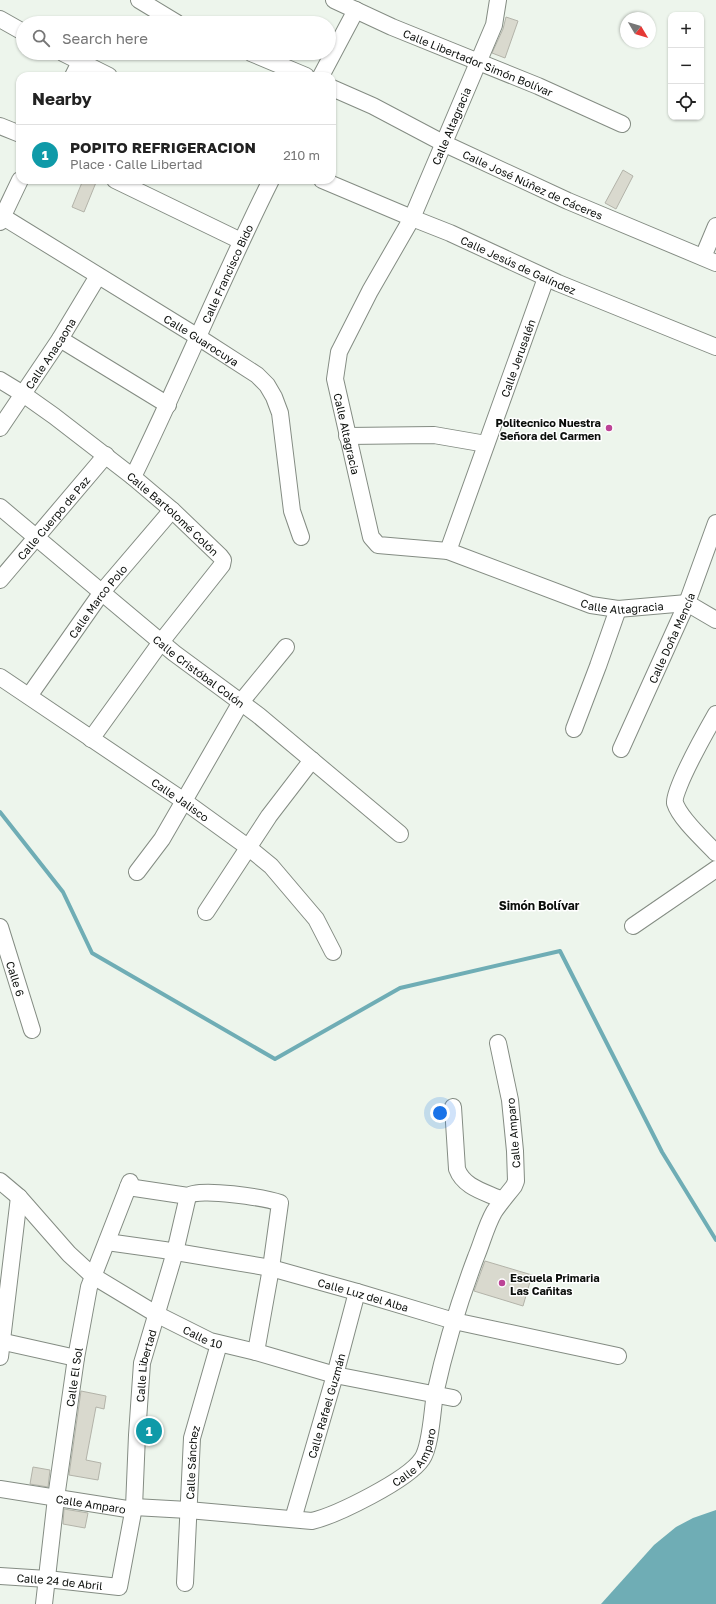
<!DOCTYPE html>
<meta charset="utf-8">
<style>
:root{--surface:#fff;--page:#f2f2f2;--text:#222;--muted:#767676;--line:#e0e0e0;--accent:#bc4396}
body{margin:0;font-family:"Golos Text",sans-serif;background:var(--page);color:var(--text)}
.controls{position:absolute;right:12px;top:12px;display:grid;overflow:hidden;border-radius:8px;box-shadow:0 1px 3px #0004}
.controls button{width:36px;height:36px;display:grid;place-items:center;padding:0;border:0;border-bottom:1px solid var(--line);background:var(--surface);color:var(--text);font:20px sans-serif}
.compass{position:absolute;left:620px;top:12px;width:36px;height:36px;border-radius:50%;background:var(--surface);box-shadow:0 1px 3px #0004;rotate:128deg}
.you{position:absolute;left:440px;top:1113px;width:14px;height:14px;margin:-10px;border:3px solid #fff;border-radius:50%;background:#1a73e8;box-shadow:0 0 0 6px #1a73e833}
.badge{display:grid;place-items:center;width:26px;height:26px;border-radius:50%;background:var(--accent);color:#fff;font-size:13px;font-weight:700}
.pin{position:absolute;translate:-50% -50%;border:2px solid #fff;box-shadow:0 1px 4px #0006}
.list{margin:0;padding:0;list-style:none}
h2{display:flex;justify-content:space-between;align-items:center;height:52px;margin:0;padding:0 16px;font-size:17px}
h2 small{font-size:13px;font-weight:400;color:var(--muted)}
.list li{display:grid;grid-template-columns:26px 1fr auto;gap:12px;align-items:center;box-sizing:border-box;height:60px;padding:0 16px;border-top:1px solid var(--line)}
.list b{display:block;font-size:15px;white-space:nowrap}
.list p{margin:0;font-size:13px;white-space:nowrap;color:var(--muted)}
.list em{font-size:13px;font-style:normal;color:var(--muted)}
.icon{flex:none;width:22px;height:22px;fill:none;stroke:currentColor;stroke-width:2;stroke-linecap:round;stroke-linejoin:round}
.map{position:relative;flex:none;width:716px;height:1604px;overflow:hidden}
.search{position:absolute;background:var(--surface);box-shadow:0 1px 3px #0004;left:16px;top:16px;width:320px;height:44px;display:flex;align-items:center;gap:10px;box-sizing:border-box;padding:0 14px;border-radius:22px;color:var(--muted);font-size:15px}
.panel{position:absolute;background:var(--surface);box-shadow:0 1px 3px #0004;left:16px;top:72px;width:320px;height:112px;border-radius:12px}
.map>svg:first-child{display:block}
.water{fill:#6fadb5}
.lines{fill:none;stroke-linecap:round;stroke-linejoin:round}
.stream{stroke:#6fadb5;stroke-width:4}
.building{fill:#d9d9ce;stroke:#b3b3a9}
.street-casing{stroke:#848c83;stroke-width:18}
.street{stroke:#fff;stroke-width:16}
.poi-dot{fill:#bc4396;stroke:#fff;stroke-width:1.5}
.labels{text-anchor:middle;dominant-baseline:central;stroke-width:3;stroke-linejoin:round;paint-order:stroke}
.street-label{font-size:11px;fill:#0b0e0b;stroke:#fff}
.poi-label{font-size:11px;font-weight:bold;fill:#0b0e0b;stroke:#fff;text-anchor:end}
.neighbourhood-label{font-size:12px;font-weight:bold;fill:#0b0e0b;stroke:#fff}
</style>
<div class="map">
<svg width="716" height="1604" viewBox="0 0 716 1604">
<rect width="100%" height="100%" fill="#edf5ec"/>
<polygon class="water" points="716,1510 716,1604 601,1604 654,1545 676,1527 693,1518"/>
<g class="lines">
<polyline class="stream" points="0,812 63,892 92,953 275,1059 400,988 560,951 662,1152 716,1240"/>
</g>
<g class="building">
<polygon points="506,17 518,21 505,58 492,53 503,29"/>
<polygon points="623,170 633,176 616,209 605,203"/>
<polygon points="83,180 97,180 84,212 72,207"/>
<polygon points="485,1261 532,1275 523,1306 474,1291"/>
<polygon points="81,1391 106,1396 104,1409 96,1407 86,1460 101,1463 98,1480 69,1475"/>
<polygon points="147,1425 158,1426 158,1437 146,1437"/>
<polygon points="33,1467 50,1470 48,1487 30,1484"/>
<polygon points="64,1509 88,1513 85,1528 63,1524"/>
</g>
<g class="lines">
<defs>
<g id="street">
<polyline points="139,0 177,23"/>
<path id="s1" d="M334,0L392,27L538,86L622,124"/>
<path id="s2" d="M498,0L494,25L412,218L370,291L339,352L335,379L371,537L378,545L448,551L591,605L618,609L687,603L716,620"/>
<polyline points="0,19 23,32"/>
<polyline points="63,53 109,76"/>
<polyline points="251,53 306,76"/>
<polyline points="73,76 80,62"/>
<polyline points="321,76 356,10"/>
<path id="s3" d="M332,88L373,106L443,143L568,201L716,263"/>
<polyline points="0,126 20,134"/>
<polyline points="115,180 241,241"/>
<path id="s4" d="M322,180L412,218L450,233L558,283L716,347"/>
<path id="s5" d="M0,215L198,337L257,375L267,385L274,397L280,413L292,511L301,537"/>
<polyline points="0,222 20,180"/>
<polyline points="703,257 716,226"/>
<polyline points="60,339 168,405"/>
<path id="s6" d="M0,380L23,394L54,416L133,477L172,510L220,556L223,560L222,565L161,642L91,739"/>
<path id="s7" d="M0,428L60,339L98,276"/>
<polyline points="347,436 434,435 486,444"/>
<path id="s8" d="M133,477C181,379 222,278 271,180"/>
<path id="s9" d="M0,507L174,653L258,715L400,834"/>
<path id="s10" d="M448,551L546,278"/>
<path id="s11" d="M0,580L106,455"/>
<path id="s12" d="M0,677L184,801L249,848L271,866L316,919L333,952"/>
<path id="s13" d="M29,696L102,592L172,510"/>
<path d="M716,714C708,728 672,791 675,803C680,819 705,841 716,853"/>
<polyline points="574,729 598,666 618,609"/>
<path id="s14" d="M621,749L687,603L716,523"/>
<polyline points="137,872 162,839 241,702 286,647"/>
<polyline points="206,912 269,816 312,760"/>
<polyline points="633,926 716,869"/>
<path id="s15" d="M0,927L32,1030"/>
<path d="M453,1107L457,1169C464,1188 486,1192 502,1200"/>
<path id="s16" d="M0,1181L19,1197L69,1254L93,1276L156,1314L210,1341L256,1352L335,1375L453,1398"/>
<path d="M128,1187L188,1196C198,1187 267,1198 280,1203L271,1268L256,1352"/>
<path id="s17" d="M107,1242L164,1250L271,1268L357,1292L454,1321L618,1356"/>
<polyline points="0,1341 76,1358"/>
<polyline points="0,1357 19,1197"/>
<path id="s18" d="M0,1489L127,1509L134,1507L188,1510L312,1521C337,1515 408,1480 422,1459C431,1446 432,1411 435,1394C445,1348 459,1302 476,1257C482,1243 486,1226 494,1212C500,1203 507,1195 514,1186L516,1181L515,1151L510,1100L498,1043"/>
<path id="s19" d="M293,1519L335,1375L357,1292"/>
<path id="s20" d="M0,1576L47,1579L119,1587L134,1507L137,1435L142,1363L175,1252L188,1196"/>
<path id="s21" d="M185,1583L192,1438L219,1344"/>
<path id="s22" d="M44,1604L56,1498L76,1358L89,1287L130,1182"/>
</g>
</defs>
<use href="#street" class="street-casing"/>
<use href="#street" class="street"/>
</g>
<g class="poi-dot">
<circle cx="609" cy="428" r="4"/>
<circle cx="502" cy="1283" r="4"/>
</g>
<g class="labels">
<g class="street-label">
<text stroke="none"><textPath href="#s1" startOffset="157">Calle Libertador Simón Bolívar</textPath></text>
<text transform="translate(451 126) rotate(-67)">Calle Altagracia</text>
<text stroke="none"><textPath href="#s3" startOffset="223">Calle José Núñez de Cáceres</textPath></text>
<text stroke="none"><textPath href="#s4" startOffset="214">Calle Jesús de Galíndez</textPath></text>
<text stroke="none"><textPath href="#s8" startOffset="224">Calle Francisco Bido</textPath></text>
<text stroke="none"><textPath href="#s5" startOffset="237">Calle Guarocuya</textPath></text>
<text stroke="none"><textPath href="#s7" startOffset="90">Calle Anacaona</textPath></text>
<text stroke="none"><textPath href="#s10" startOffset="205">Calle Jerusalén</textPath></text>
<text stroke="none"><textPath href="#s2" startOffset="471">Calle Altagracia</textPath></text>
<text stroke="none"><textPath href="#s6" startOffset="219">Calle Bartolomé Colón</textPath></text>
<text stroke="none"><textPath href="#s11" startOffset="82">Calle Cuerpo de Paz</textPath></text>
<text stroke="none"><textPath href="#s13" startOffset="117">Calle Marco Polo</textPath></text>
<text stroke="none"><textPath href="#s2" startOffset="842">Calle Altagracia</textPath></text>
<text stroke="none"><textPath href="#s14" startOffset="122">Calle Doña Mencía</textPath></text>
<text stroke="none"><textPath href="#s9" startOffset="258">Calle Cristóbal Colón</textPath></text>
<text stroke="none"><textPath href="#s12" startOffset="218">Calle Jalisco</textPath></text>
<text stroke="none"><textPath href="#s15" startOffset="54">Calle 6</textPath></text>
<text transform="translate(513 1133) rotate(-95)">Calle Amparo</text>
<text stroke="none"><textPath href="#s17" startOffset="262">Calle Luz del Alba</textPath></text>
<text stroke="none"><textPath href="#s16" startOffset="259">Calle 10</textPath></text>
<text stroke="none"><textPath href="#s20" startOffset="343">Calle Libertad</textPath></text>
<text stroke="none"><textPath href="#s22" startOffset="229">Calle El Sol</textPath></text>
<text stroke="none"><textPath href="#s19" startOffset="118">Calle Rafael Guzmán</textPath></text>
<text stroke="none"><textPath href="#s18" startOffset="439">Calle Amparo</textPath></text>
<text stroke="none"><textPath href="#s21" startOffset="121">Calle Sánchez</textPath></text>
<text stroke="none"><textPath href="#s18" startOffset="92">Calle Amparo</textPath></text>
<text stroke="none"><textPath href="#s20" startOffset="60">Calle 24 de Abril</textPath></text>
</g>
<g class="poi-label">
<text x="601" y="422">Politecnico Nuestra<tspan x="601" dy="13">Señora del Carmen</tspan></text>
<text x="510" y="1277" text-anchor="start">Escuela Primaria<tspan x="510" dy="13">Las Cañitas</tspan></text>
</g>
<g class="neighbourhood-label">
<text x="539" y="905">Simón Bolívar</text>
</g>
</g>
</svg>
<div class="controls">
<button>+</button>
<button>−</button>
<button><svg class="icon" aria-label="locate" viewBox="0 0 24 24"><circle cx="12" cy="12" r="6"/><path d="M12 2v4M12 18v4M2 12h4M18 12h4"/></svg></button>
</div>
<svg class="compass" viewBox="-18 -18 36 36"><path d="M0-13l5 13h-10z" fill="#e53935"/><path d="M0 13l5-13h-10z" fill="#767676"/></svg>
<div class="you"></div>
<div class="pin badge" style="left:149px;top:1431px;background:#0f9aa8">1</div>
<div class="search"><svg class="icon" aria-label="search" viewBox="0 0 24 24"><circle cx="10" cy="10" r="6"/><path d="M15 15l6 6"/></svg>Search here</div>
<section class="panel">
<h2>Nearby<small></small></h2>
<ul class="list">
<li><span class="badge" style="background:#0f9aa8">1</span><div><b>POPITO REFRIGERACION</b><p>Place · Calle Libertad</p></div><em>210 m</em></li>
</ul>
</section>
</div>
